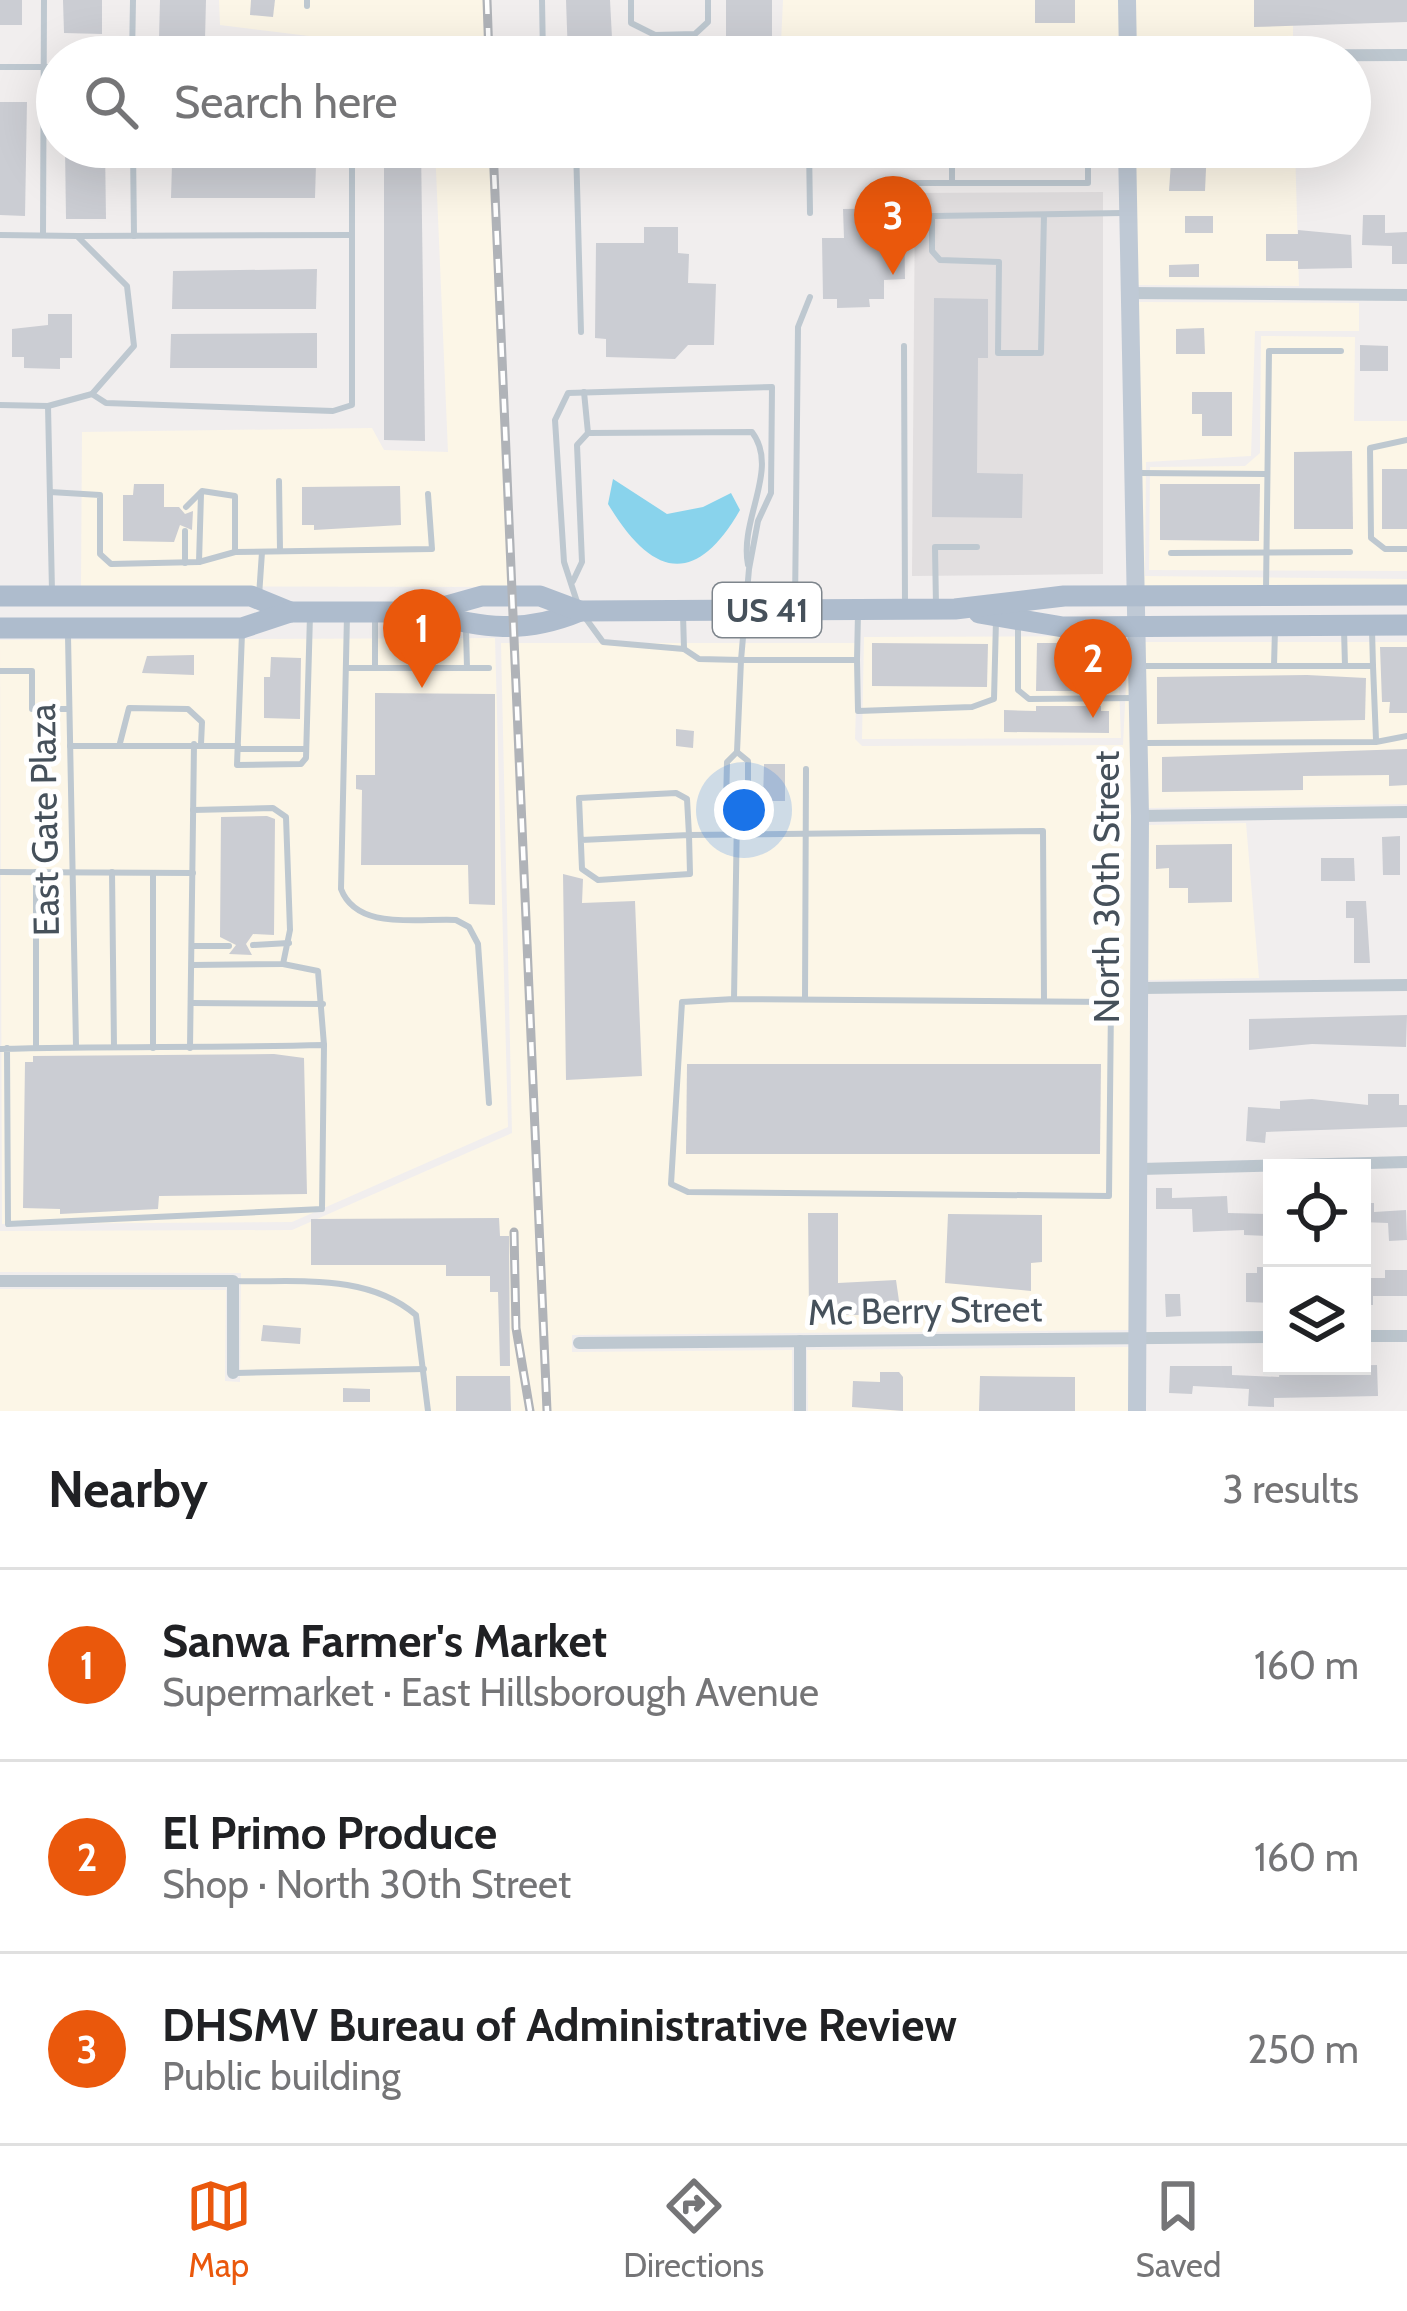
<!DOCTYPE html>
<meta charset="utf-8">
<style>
:root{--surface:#fff;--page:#f2f2f2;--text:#202124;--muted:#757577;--line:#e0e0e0;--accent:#ea580c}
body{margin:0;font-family:Cabin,sans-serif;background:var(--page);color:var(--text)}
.controls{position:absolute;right:36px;bottom:36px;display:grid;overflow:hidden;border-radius:0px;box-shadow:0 12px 48px #0002}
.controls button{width:108px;height:108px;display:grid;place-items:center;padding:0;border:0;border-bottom:3px solid var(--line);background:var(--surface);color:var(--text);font:60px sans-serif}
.you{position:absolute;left:744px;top:810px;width:42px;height:42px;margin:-30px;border:9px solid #fff;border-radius:50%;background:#1a73e8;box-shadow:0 0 0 18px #1a73e833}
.badge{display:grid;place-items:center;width:78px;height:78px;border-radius:50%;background:var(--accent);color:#fff;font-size:39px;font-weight:700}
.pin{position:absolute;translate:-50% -99px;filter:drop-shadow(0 3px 6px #0008)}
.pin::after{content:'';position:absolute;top:63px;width:42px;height:36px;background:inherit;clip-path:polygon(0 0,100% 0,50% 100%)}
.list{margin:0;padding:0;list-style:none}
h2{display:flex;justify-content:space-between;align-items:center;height:156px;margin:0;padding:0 48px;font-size:51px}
h2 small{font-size:39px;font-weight:400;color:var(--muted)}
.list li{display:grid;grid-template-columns:78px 1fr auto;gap:36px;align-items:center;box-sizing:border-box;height:192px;padding:0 48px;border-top:3px solid var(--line)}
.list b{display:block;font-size:45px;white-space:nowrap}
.list p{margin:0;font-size:39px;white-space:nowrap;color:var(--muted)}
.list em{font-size:39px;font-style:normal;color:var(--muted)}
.icon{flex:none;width:66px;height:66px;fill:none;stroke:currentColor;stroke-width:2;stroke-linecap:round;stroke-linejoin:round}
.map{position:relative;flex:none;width:1407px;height:1411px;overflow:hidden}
.search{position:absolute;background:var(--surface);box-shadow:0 12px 48px #0002;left:36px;right:36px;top:36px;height:132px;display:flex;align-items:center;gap:30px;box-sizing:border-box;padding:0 42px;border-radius:66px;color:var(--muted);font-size:45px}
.sheet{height:732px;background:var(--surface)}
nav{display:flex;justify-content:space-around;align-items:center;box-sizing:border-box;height:168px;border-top:3px solid var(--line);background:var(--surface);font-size:33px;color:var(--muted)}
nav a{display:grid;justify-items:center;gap:6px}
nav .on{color:var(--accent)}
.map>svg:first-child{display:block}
.commercial{fill:#fcf6e7}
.education{fill:#e2dfe0}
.water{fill:#89d3ec}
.building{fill:#cbcdd3}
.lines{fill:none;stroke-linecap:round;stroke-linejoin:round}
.lane{stroke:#bec8d0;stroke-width:6}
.street{stroke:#bec8d0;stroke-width:12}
.secondary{stroke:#bfc9d5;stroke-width:18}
.primary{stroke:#aebccd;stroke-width:21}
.rail-casing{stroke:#b0b3b8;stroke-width:9}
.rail{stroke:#fff;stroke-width:4.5;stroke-dasharray:14;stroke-linecap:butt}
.labels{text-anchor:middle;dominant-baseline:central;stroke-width:10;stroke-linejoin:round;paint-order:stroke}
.shield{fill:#fff;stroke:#7e858c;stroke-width:3}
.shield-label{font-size:33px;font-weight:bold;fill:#46515b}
.street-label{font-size:36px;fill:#46515b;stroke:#fff}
</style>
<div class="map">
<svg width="1407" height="1411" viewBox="0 0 1407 1411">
<rect width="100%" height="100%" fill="#f1eeee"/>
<g class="commercial">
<polygon points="219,0 489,0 491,57 432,57 430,42 358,42 220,25"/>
<polygon points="783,0 1120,0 1120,53 781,43"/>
<polygon points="1135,0 1293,0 1293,47 1135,48"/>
<polygon points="435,147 494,147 510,587 81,586 82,432 372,428 384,450 448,452"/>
<polygon points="1136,147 1295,147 1299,286 1137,285"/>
<polygon points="1137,302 1359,303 1359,331 1255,331 1251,456 1146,462 1145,576 1407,579 1407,585 1141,586"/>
<polygon points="1261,336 1355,337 1354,421 1407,421 1407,571 1149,570 1150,467 1245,466 1260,453"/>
<polygon points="1117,636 1121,738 862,739 864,637"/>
<polygon points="495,638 508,1127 292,1222 2,1224 0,640"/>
<polygon points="1143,642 1407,642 1407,804 1148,808"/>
<polygon points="501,643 858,643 855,739 862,746 1123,745 1128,643 1133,816 1129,1330 572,1335 572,1352 792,1350 792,1411 0,1411 0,1289 226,1290 225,1381 240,1382 241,1273 0,1272 0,1231 292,1230 512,1133"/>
<polygon points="1246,823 1259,978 1148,980 1148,825"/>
<polygon points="1129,1347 1129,1411 808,1411 807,1350"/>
</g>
<polygon class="education" points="1103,192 1103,574 912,576 915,193"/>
<path class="water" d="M613,479L667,514L703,507L731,493L740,510C695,588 652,577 608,504Z"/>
<g class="building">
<rect x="0" y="0" width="22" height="25"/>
<polygon points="63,0 102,0 102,34 64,33"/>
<polygon points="160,0 206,0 205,39 159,38"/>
<polygon points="251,0 275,0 273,17 250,15"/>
<polygon points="566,0 610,0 613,57 568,57"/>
<polygon points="726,0 772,0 772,49 726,48"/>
<rect x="1035" y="0" width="40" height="23"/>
<polygon points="1254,0 1407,0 1407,22 1254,27"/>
<polygon points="0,102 27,102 25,216 0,215"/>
<polygon points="65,147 105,147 106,219 66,219"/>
<polygon points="384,147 421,147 425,441 384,440"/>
<polygon points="1172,147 1207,147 1205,191 1169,191"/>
<polygon points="172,164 316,164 315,198 171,198"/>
<polygon points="904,208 905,279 884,280 884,299 869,299 870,307 837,308 837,299 823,299 822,238 844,238 843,209"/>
<polygon points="1363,215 1385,215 1385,233 1407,232 1407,264 1392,264 1392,246 1362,245"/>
<rect x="1185" y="216" width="28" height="17"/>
<polygon points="644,227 678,227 678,253 689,254 688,283 716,284 714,345 688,345 675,359 606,357 606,339 595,338 596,243 644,243"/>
<polygon points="1298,230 1351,235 1352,268 1298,269 1298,261 1266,261 1266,234 1298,234"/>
<polygon points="1199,264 1199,277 1169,277 1169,265"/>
<polygon points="317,269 316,309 172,309 173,271"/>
<polygon points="934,298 988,299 988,358 978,358 977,473 1023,474 1022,518 932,517"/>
<polygon points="48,314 72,314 72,358 60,358 60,369 24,368 24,357 12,357 12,329 48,325"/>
<polygon points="1204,328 1205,354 1176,354 1176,329"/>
<polygon points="317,333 317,368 170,368 171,334"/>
<polygon points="1360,345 1388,346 1388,371 1360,371"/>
<polygon points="1192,392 1232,392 1232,436 1202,436 1202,414 1192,414"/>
<polygon points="1352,451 1353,529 1294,529 1294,452"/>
<rect x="1382" y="469" width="25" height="60"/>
<polygon points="134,484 164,484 164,507 179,507 185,514 193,511 192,530 180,525 174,542 123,541 123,495 133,495"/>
<polygon points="1160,484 1260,484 1259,541 1160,540"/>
<polygon points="400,486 401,525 314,530 314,525 302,525 302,487"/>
<polygon points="872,643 988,644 987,687 872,686"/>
<polygon points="1037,643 1102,643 1101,691 1036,691"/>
<polygon points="1380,647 1407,647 1407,713 1389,713 1390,702 1382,702"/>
<polygon points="194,655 194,675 142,673 147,656"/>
<polygon points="271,657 301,658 300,719 264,718 264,677 270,677"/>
<polygon points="1307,675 1366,678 1365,720 1157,724 1157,677"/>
<polygon points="375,693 495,694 495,905 469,904 468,865 361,865 362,790 356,789 356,775 375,775"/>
<polygon points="1036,706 1101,706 1101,711 1109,711 1109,733 1004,732 1004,710 1036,711"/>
<polygon points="676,729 694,731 693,748 676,746"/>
<polygon points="1407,749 1407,785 1389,786 1389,775 1303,776 1303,790 1162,792 1162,757"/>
<polygon points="764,764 785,764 785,801 763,801"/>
<polygon points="267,816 275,819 274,935 253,934 246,944 252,955 229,954 236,945 220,937 221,817"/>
<polygon points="1400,836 1400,875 1383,875 1382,837"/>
<polygon points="1232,844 1232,902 1188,903 1188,888 1169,888 1169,868 1156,869 1156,845"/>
<polygon points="1321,858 1354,858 1355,881 1321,881"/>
<polygon points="563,874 583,879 582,903 635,901 642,1076 566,1080"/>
<polygon points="1346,901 1366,901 1370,963 1354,963 1354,918 1346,918"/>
<polygon points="1407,1015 1406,1047 1312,1044 1249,1050 1249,1019"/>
<polygon points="274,1054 304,1058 307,1194 159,1196 158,1209 60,1214 60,1209 23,1208 25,1062 33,1062 33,1056"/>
<polygon points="687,1064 1101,1064 1100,1154 686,1154"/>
<polygon points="1368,1094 1399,1094 1399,1105 1407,1105 1407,1127 1266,1132 1265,1143 1246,1141 1248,1107 1280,1109 1280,1101 1312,1099 1368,1105"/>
<polygon points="1156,1188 1172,1188 1172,1198 1227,1196 1228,1213 1268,1214 1268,1236 1244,1235 1244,1230 1193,1232 1192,1209 1156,1209"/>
<polygon points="1362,1203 1374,1203 1374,1212 1406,1210 1407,1240 1389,1241 1388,1223 1362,1222"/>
<polygon points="808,1213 838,1213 838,1283 896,1280 901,1315 809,1315"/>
<polygon points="948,1214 1042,1215 1042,1262 1031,1263 1031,1291 945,1283"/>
<polygon points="499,1218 500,1236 509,1236 510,1366 500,1366 498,1292 490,1292 490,1276 446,1276 446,1265 311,1265 311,1219"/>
<polygon points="1257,1267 1272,1267 1272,1303 1246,1302 1246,1273 1257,1273"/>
<polygon points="1385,1270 1407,1270 1407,1296 1373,1296 1373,1305 1362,1305 1362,1278 1385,1278"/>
<polygon points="1165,1294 1180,1294 1181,1316 1166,1317"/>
<polygon points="263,1325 301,1328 300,1344 261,1341"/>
<polygon points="1377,1365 1378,1396 1274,1398 1274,1407 1248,1406 1249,1389 1193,1386 1192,1394 1169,1393 1170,1366 1232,1366 1232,1375 1279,1377 1280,1367"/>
<polygon points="880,1372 899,1372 903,1377 903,1411 852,1407 853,1381 880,1382"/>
<polygon points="456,1376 510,1376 511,1411 456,1411"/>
<polygon points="980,1376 1075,1377 1075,1411 979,1411"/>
<polygon points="343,1388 370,1389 370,1402 343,1402"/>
</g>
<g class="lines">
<g class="lane">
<polyline points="542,0 543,57"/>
<polyline points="631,0 631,23 655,35 695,34 708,22 708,0"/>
<polyline points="307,6 307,0"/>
<polyline points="132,57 133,0"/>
<polyline points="1103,57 1124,56"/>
<polyline points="0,67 57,67"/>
<polyline points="133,147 134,236"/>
<polyline points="576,147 581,332"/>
<polyline points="809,147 810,213"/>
<polyline points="952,147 952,183"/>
<polyline points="896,183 1088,183 1088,147"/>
<polyline points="1044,215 1041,353 998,353 999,262 940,260 932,251 932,216 1123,213"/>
<polyline points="0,235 77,236 127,286 134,346 92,394 48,406 52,591"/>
<polyline points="43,235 44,0"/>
<polyline points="77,236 352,235"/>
<polyline points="904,346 905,606"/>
<polyline points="92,394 106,403 333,411 352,405 352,147"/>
<polyline points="0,405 48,406"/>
<path d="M588,433L752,432C780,469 739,519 748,565"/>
<polyline points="1407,440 1370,448 1371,538 1385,549 1407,549"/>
<polyline points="1139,473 1267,474"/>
<polyline points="279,481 280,550"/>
<polyline points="50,492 100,495 100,554 111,564 199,562 235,552 432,549 428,494"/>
<polyline points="186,507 202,491 235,496 235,552"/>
<polyline points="185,531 185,563"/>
<polyline points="1171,553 1350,552"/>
<polyline points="199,562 201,494"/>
<polyline points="573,581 582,562 577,445 588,433 584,392"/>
<polyline points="1266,591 1269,351 1341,351"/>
<polyline points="259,596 262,552"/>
<polyline points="578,605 564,562 555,420 568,393 772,387 771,493 758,521 749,569 741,660 699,659 684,649"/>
<polyline points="795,606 798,327 810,297"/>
<polyline points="936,606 935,547 977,547"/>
<path d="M347,615L341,889C357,931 418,918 456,920L469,927L478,944L489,1103"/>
<polyline points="584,616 603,642 684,649 683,614"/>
<polyline points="421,617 421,668"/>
<polyline points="1018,623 1018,690 1029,699 1133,698"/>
<polyline points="466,629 467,668"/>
<polyline points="1344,629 1345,666"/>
<polyline points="242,633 237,765 301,764 306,758 310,615"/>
<polyline points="68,636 76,1046"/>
<polyline points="857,660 858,711 972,707 994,699 996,620"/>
<polyline points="1140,666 1373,666 1372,630"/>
<polyline points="1274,666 1275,629"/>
<polyline points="1373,666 1376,740"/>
<polyline points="346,668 489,668"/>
<polyline points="375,668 375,618"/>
<polyline points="0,671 32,671 32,709 69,709"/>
<polyline points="120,743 129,708 188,709 202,722 201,744"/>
<polyline points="1142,743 1376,742 1407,736"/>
<polyline points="70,746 238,746"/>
<polyline points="238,749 306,749"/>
<polyline points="737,815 726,805 727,762 737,752 741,660 857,660 858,613"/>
<polyline points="581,840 689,835 690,874 598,880 582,869 579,798 676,793 687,799 689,835 1043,831 1044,1001"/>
<polyline points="0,872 193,873"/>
<polyline points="112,872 114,1047"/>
<polyline points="153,873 153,1048"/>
<polyline points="253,945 289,943"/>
<polyline points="192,946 229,946"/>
<polyline points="283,964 318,971 324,1045"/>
<polyline points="192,965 283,964 290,930 286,817 273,808 193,810"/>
<polyline points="734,999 682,1002 671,1184 688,1192 1109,1196 1111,1002 734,999 737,815 748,806 748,761 737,752"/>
<polyline points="805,999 806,769"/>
<polyline points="191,1003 323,1004"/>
<polyline points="36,1048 36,872"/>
<polyline points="190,1048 194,744"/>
<path d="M0,1049C108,1046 216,1048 324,1045L322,1209L8,1224L7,1048"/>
<path d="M233,1281C295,1283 366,1272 416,1315L428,1411"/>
<polyline points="236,1373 424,1369"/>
</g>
<g class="street">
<polyline points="1128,56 1407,55"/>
<polyline points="1127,293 1407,295"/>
<polyline points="1140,816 1407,812"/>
<polyline points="1141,988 1407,985"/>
<polyline points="1141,1169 1407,1162"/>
<polyline points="0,1281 233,1281 233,1373"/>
<polyline points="1362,1336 1407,1336"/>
<polyline points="800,1341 800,1411"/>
<polyline points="579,1343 1272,1337"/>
</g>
<g class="secondary">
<polyline points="1127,0 1128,57"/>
<polyline points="1127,147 1140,816 1137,1411"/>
</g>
<g class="primary">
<polyline points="0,596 251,596 290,612"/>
<path d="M425,612C482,629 525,634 580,611"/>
<polyline points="979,613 1063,627 1407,625"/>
<polyline points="0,628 242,628 290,612 425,612 482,596 540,596 580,611 955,609 1064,596 1407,595"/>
</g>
<defs>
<g id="rail">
<polyline points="487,0 489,57"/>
<polyline points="493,147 547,1411"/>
<polyline points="514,1232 516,1328 530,1411"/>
</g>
</defs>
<use href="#rail" class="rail-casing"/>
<use href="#rail" class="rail"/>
</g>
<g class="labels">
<rect class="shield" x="713" y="583" width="108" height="54" rx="9"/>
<g class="shield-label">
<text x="767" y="610">US 41</text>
</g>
<g class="street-label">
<text transform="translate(44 820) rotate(-91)">East Gate Plaza</text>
<text transform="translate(1106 887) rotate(-90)">North 30th Street</text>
<text transform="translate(925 1310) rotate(-1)">Mc Berry Street</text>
</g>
</g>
</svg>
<div class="controls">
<button><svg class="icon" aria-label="locate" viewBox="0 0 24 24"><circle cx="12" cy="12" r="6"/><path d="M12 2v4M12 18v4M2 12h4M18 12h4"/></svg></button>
<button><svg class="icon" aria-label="layers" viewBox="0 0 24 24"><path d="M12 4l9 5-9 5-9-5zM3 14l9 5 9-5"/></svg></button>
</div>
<div class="you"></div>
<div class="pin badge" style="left:422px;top:688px">1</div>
<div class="pin badge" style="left:1093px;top:718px">2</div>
<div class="pin badge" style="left:893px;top:275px">3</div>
<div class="search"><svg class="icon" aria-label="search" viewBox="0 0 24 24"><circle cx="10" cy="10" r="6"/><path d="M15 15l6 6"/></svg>Search here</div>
</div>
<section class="sheet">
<h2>Nearby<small>3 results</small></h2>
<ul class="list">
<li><span class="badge">1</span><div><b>Sanwa Farmer's Market</b><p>Supermarket · East Hillsborough Avenue</p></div><em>160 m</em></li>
<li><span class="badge">2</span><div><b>El Primo Produce</b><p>Shop · North 30th Street</p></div><em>160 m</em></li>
<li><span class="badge">3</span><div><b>DHSMV Bureau of Administrative Review</b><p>Public building</p></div><em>250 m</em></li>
</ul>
</section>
<nav>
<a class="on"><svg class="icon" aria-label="map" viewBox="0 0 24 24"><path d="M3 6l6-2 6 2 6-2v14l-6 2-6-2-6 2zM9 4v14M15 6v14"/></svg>Map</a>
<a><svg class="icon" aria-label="directions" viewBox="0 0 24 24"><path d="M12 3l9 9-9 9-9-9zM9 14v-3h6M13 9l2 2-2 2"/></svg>Directions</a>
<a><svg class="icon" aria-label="saved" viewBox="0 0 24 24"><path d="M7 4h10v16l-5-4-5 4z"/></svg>Saved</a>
</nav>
